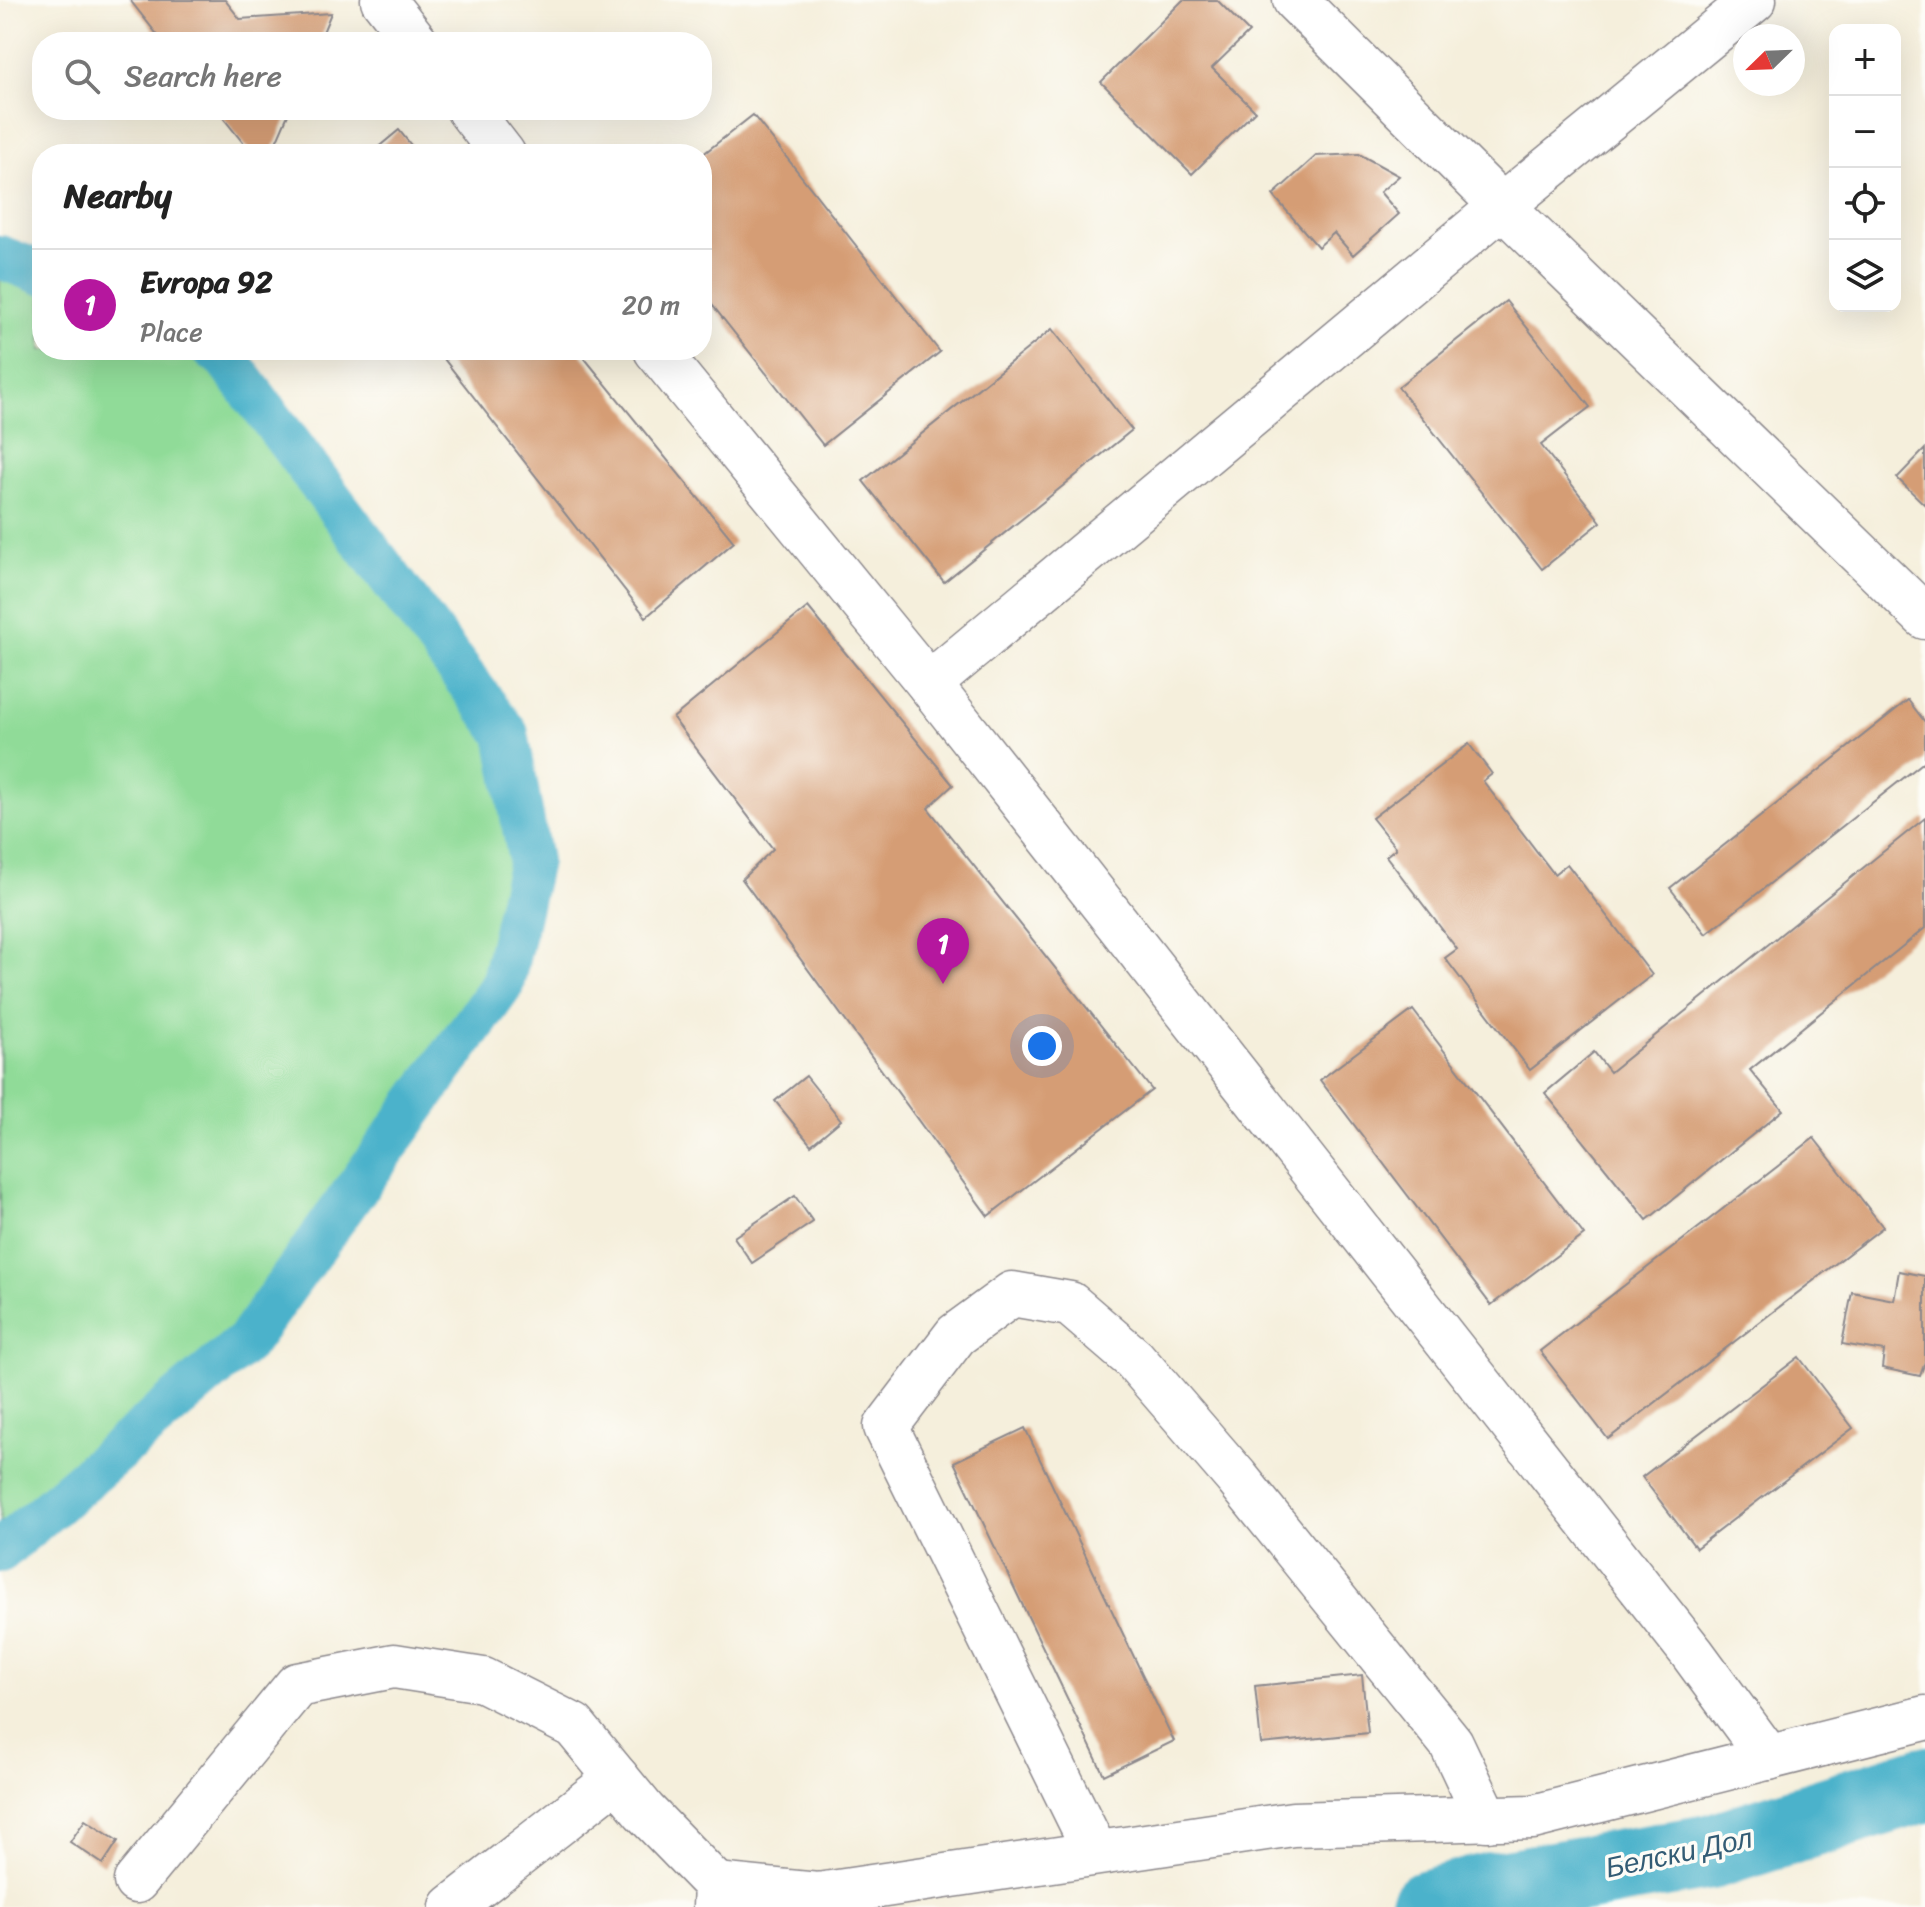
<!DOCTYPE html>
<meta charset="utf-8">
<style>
:root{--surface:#fff;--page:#f6f6f6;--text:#222;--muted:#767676;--line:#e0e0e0;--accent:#b5179e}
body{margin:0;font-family:Sriracha,sans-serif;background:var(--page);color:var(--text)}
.controls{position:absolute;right:24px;top:24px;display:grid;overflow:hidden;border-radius:16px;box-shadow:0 8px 32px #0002}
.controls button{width:72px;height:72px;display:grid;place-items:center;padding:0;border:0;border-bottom:2px solid var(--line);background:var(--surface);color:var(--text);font:40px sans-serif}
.compass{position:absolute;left:1733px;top:24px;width:72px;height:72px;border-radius:50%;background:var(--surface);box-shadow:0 8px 32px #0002;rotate:247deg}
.you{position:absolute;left:1042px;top:1046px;width:28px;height:28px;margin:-20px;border:6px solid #fff;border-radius:50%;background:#1a73e8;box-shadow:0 0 0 12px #1a73e833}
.badge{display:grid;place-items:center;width:52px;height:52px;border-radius:50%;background:var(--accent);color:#fff;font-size:26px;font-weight:700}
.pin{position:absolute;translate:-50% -66px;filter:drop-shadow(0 2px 4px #0008)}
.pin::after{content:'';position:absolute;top:42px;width:28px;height:24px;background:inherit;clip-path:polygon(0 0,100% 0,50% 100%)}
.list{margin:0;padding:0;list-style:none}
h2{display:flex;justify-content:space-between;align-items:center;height:104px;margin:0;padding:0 32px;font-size:34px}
h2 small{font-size:26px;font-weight:400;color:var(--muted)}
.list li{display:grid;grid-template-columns:52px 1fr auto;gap:24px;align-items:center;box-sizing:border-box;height:112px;padding:0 32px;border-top:2px solid var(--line)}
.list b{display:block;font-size:30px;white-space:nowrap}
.list p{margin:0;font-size:26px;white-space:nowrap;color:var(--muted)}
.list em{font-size:26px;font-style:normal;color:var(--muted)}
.icon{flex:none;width:44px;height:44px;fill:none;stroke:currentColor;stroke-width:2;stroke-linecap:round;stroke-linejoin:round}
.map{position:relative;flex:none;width:1925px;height:1907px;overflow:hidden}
.search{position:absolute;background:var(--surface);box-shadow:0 8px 32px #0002;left:32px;top:32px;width:680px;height:88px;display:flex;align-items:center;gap:20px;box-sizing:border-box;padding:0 28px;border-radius:32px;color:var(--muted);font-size:30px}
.panel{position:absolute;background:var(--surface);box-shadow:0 8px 32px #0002;left:32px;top:144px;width:680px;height:216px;border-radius:32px}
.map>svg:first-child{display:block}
.green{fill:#90db98;stroke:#597e6a;stroke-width:2}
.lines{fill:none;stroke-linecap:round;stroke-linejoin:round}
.canal{stroke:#4cb2cb;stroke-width:44}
.river{stroke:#4cb2cb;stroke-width:76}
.building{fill:#d59d75}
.minor-casing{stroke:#8c888c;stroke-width:47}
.minor{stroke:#fff;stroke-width:44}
.labels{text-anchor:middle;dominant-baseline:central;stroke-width:7;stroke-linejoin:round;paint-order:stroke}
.water-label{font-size:28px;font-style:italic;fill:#335c75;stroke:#fdfcf7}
</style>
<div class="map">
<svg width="1925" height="1907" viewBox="0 0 1925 1907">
<rect width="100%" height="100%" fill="#fdfcf7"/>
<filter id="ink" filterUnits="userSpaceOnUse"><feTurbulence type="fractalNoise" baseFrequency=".0125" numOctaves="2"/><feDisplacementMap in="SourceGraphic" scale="16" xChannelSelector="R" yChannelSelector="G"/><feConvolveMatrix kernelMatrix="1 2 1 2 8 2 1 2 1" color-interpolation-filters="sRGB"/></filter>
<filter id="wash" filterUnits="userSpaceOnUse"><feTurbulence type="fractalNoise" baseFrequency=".006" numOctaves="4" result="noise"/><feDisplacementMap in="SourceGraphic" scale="32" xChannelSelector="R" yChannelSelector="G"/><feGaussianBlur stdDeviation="1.8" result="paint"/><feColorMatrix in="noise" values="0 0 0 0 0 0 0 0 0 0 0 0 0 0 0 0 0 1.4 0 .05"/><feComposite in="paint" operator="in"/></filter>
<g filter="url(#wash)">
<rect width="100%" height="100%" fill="#f5efdc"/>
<polygon class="green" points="0,257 42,273 42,350 214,350 222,353 507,734 530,861 502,985 247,1341 0,1551"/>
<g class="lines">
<g class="canal">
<polyline points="0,257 42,273"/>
<polyline points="0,1551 247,1341 502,985 530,861 507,734 222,353 214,350"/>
</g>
<polyline class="river" points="1428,1907 1495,1889 1710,1852 1925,1784"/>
</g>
<g id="blocks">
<g class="building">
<polygon points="130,0 225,0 240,19 331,13 319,42 163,42"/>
<polygon points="1183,0 1217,0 1249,32 1212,68 1255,111 1192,174 1101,82"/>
<polygon points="217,110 290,110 271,154 252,154"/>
<polygon points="753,115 940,352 823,445 702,292 702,155"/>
<polygon points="399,130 418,154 370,154"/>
<polygon points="1359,154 1399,176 1380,192 1399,214 1353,255 1334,233 1318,247 1273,195 1316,156"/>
<polygon points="1506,301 1590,407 1541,445 1601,522 1542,569 1398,387"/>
<polygon points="1052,329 1132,430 944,582 863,481"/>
<polygon points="437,350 578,350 734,542 646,617"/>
<polygon points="1925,449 1925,505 1897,478"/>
<polygon points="808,607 953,785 928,808 1152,1090 988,1216 742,879 773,849 673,718"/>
<polygon points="1908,700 1925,722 1925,761 1706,934 1670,888"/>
<polygon points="1469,744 1492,774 1483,781 1554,874 1567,864 1652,975 1530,1070 1445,958 1457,949 1386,856 1396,848 1372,818"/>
<polygon points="1925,818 1925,928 1750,1070 1783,1110 1647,1220 1545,1093 1594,1052 1610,1072"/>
<polygon points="1413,1010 1584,1235 1491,1305 1320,1080"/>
<polygon points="806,1076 841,1120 811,1145 775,1101"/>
<polygon points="1814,1138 1883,1227 1608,1439 1540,1351"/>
<polygon points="795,1196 813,1222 752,1263 734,1237"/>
<polygon points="1899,1271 1925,1276 1925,1362 1920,1376 1882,1368 1884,1351 1842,1344 1852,1292 1894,1300"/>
<polygon points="1799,1357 1853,1428 1696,1548 1642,1477"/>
<polygon points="1025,1428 1174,1741 1104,1775 954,1462"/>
<polygon points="1362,1675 1368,1733 1261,1744 1255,1686"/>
<polygon points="85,1820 118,1841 103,1864 70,1842"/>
</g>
</g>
</g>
<g filter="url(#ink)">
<use href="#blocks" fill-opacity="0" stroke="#8c888c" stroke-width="2"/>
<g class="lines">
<defs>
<g id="minor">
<polyline points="383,0 416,42"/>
<polyline points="1754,0 1502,206 1925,617"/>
<polyline points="469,110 503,154"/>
<polyline points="656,350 929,684 1692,1653 1769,1758"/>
<polyline points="929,684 1502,206 1295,0"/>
<polyline points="1095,1851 886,1427 956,1335 1012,1294 1070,1304 1134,1359 1236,1477 1451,1743 1487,1819"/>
<polyline points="136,1881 297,1685 394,1666 483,1680 574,1726 644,1811 716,1885"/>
<polyline points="452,1907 617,1778"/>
<polyline points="715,1907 716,1885 818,1895 1293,1824 1533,1817 1925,1718"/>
</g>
</defs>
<use href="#minor" class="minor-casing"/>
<use href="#minor" class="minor"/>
</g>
</g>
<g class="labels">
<g class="water-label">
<text transform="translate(1679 1853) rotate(-12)">Белски Дол</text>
</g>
</g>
</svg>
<div class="controls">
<button>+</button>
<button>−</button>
<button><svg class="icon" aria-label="locate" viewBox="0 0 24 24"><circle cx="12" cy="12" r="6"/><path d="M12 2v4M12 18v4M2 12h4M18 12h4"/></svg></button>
<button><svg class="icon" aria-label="layers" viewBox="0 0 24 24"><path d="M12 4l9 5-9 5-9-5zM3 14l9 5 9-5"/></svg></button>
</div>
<svg class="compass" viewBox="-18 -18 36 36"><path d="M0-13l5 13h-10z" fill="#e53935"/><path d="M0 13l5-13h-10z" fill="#767676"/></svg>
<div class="you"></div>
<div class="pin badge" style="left:943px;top:984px">1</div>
<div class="search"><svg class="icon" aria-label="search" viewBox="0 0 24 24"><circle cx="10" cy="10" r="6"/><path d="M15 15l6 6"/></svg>Search here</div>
<section class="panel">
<h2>Nearby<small></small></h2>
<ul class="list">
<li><span class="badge">1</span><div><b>Evropa 92</b><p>Place</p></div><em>20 m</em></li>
</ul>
</section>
</div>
